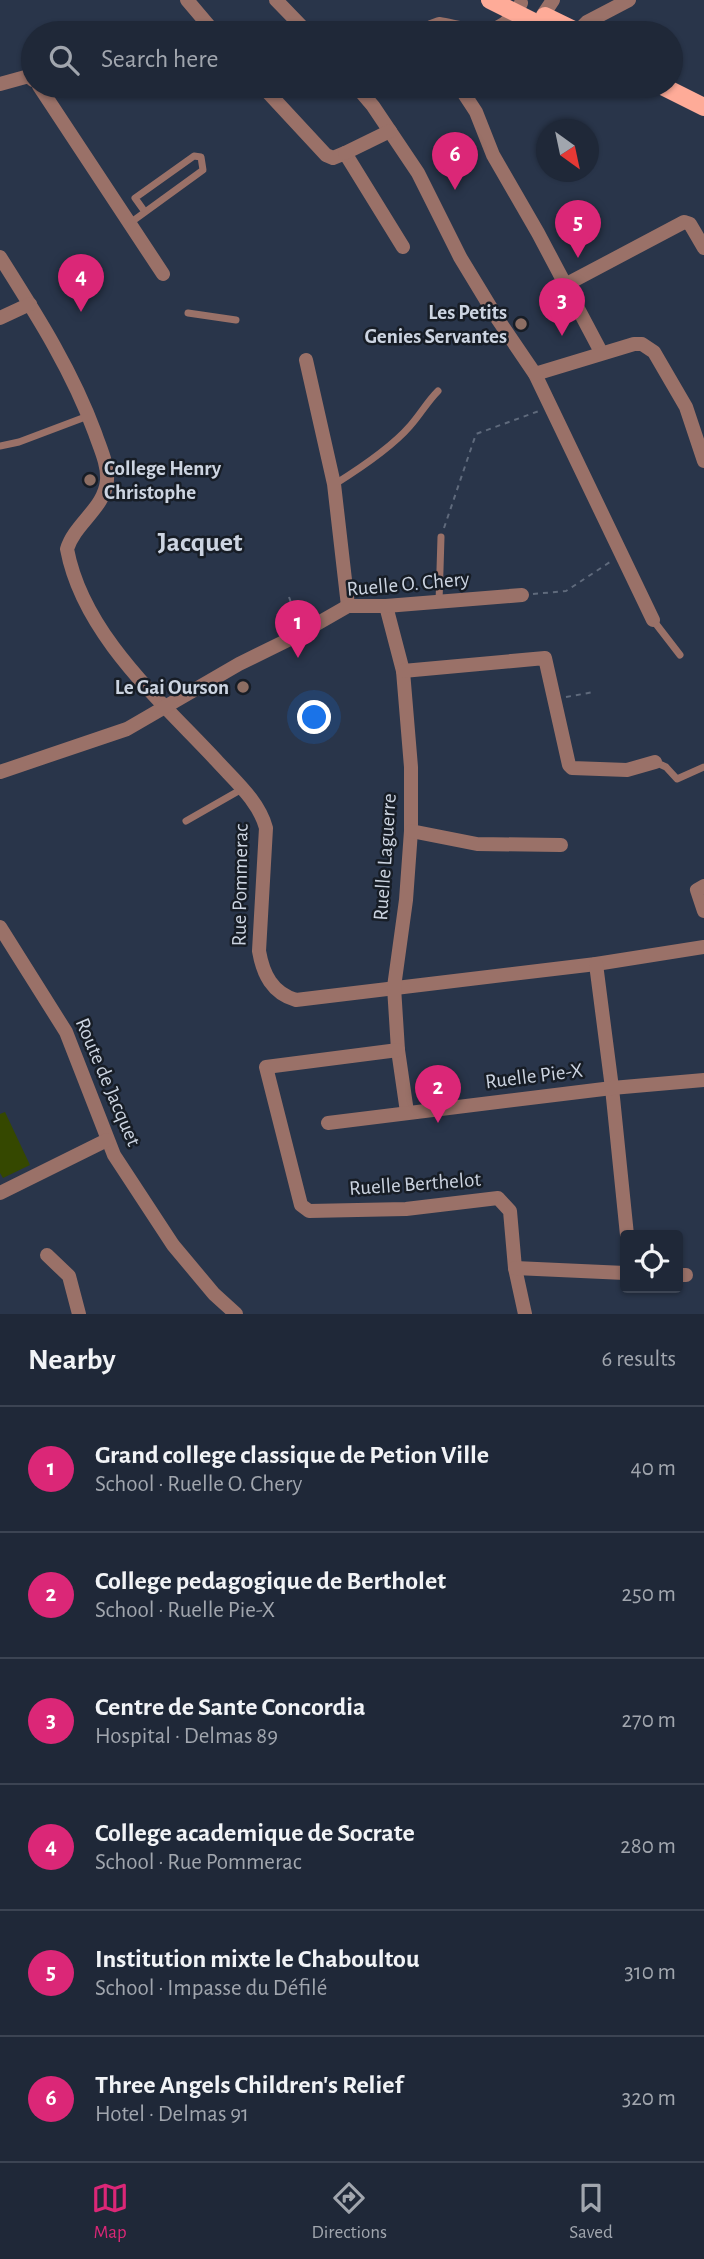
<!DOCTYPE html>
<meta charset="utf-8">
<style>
:root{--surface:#1f2838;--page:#2c3443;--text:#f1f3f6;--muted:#a1a6ae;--line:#3c4453;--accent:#db2777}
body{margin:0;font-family:"Alegreya Sans",sans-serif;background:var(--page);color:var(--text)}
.controls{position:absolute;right:21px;bottom:21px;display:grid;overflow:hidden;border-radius:7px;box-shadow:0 2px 5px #0004}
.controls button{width:63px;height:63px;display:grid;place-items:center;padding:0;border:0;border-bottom:2px solid var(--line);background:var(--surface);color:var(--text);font:35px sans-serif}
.compass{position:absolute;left:536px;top:119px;width:63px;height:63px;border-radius:50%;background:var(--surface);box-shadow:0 2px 5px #0004;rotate:147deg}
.you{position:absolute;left:315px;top:718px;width:24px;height:24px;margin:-18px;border:5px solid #fff;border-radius:50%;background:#1a73e8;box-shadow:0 0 0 10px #1a73e833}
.badge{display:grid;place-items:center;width:46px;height:46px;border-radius:50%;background:var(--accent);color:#fff;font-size:23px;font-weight:700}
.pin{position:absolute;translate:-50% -58px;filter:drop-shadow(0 2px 4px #0008)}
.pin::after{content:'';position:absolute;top:37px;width:24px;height:21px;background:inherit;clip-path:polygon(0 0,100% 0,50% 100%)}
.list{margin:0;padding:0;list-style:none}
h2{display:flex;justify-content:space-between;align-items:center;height:91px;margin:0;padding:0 28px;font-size:30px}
h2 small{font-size:23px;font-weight:400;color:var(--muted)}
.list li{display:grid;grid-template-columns:46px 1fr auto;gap:21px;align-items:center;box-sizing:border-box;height:126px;padding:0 28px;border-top:2px solid var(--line)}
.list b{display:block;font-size:26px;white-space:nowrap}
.list p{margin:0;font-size:23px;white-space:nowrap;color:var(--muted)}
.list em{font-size:23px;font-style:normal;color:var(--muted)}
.icon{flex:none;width:38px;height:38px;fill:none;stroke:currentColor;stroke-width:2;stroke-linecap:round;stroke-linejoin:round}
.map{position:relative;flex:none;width:704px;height:1314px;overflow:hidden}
.search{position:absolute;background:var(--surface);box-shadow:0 2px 5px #0004;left:21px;right:21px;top:21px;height:77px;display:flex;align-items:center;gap:18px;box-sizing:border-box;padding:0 24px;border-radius:38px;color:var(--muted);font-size:26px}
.sheet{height:847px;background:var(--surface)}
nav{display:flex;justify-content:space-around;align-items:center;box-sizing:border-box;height:98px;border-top:2px solid var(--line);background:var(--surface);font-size:19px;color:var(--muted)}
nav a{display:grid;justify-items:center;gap:4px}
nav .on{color:var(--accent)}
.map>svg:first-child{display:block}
.green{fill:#354800}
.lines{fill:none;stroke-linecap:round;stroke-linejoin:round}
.path{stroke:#5f6a7c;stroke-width:2;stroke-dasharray:5 5;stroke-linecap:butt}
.service{stroke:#9a7168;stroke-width:7}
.minor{stroke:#9a7168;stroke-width:14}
.primary{stroke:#feab98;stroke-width:18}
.education-dot{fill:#8d6e63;stroke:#171d26;stroke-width:2.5}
.labels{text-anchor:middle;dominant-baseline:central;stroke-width:5;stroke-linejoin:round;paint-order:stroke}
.poi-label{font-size:21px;font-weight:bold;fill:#ccd4e1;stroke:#171d26;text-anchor:end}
.street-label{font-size:21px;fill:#ccd4e1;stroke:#171d26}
.district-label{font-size:28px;font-weight:bold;fill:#ccd4e1;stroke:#171d26}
</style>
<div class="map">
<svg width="704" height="1314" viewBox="0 0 704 1314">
<rect width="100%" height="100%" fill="#29354a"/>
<polygon class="green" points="5,1112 30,1165 3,1178 0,1173 0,1114"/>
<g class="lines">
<g class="path">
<polyline points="444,528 476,434 539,411"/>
<polyline points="533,594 566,591 610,562"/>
<polyline points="289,597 297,619"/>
<polyline points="566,697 594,692"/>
</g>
<g class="service">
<polyline points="130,223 203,170 201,157 194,156 135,198 145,212"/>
<polyline points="188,313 236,320"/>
<polyline points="0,446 19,442 88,416"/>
<path d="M335,484C359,469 391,448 410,426C420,415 427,402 438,391"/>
<polyline points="439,602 441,537"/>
<polyline points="653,620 680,655"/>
<polyline points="655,762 666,767 677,779 704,767"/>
<polyline points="186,821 242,789"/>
</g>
<g class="minor">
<polyline points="187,0 215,33"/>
<polyline points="276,0 308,33"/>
<polyline points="543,15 553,0"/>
<path d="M427,33L431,27L439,24C474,30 501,42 521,3"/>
<polyline points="576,33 587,22 629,0"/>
<polyline points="0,84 29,76 33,80"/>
<polyline points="39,86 163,274"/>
<polyline points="262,86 326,155 333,158 345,153 403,247"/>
<polyline points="356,86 373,106 418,173 460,257 497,318 535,374 653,620"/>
<polyline points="459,86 476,112 493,155 538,233 601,352"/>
<polyline points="345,153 390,131"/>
<path d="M0,257C36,314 72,370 95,433C100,448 108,464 107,480C105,508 75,523 67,549C83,634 159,699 216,760C234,780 259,801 266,828L259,951C263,974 272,993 296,1000L596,964L704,947"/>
<polyline points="565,285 684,222 690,224 704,248"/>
<polyline points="0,318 30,304"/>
<polyline points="306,360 334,484 348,606"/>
<polyline points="535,374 634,344 642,344 654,352 686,407 704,461"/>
<polyline points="386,606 403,671 411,767 411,831 406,900 394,987 398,1050 407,1112"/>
<polyline points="403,671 545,658 569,765 572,768 627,770 655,762"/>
<polyline points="0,772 127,729 239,664 294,637 348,606 386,606 522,595"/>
<polyline points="411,831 477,844 561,845"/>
<polyline points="704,886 697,890 704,911"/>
<polyline points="0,927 66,1032 114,1155 173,1245 214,1294 236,1314"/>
<polyline points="596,964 612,1088 627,1235"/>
<polyline points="398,1050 266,1067 301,1205 309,1211 406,1209 498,1198 510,1211 515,1268 525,1314"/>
<polyline points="328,1123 612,1088 704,1080"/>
<polyline points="0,1193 107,1140"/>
<polyline points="47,1255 69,1276 79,1314"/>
<polyline points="515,1268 625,1273"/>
<polyline points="678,1275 686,1275"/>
</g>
<g class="primary">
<polyline points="490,0 556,33"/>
<polyline points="545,16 580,33"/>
<polyline points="662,86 704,107"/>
</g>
</g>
<g class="education-dot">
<circle cx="521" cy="324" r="7"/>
<circle cx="90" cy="480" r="7"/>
<circle cx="243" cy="687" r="7"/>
</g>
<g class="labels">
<g class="poi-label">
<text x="507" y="312">Les Petits<tspan x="507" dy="24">Genies Servantes</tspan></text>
<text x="104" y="468" text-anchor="start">College Henry<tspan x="104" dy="24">Christophe</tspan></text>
<text x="229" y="687">Le Gai Ourson</text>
</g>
<g class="street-label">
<text transform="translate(408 584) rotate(-5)">Ruelle O. Chery</text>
<text transform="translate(385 857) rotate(-86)">Ruelle Laguerre</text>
<text transform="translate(240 885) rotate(-89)">Rue Pommerac</text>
<text transform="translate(534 1076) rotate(-7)">Ruelle Pie-X</text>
<text transform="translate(108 1082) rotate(67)">Route de Jacquet</text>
<text transform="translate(415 1184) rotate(-4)">Ruelle Berthelot</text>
</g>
<g class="district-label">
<text x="200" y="543">Jacquet</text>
</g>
</g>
</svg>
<div class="controls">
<button><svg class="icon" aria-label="locate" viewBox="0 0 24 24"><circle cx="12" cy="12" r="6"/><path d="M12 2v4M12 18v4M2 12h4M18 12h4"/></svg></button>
</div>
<svg class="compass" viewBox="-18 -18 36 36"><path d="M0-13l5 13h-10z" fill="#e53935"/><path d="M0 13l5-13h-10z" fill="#a1a6ae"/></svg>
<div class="you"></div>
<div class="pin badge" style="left:298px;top:658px">1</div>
<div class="pin badge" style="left:438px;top:1123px">2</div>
<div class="pin badge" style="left:562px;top:336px">3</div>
<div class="pin badge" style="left:81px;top:312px">4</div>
<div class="pin badge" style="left:578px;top:258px">5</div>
<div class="pin badge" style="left:455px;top:190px">6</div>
<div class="search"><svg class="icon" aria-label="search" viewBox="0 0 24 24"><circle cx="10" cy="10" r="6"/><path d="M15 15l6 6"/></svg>Search here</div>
</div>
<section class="sheet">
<h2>Nearby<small>6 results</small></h2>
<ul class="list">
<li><span class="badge">1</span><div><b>Grand college classique de Petion Ville</b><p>School · Ruelle O. Chery</p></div><em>40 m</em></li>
<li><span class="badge">2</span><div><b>College pedagogique de Bertholet</b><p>School · Ruelle Pie-X</p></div><em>250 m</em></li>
<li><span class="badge">3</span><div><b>Centre de Sante Concordia</b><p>Hospital · Delmas 89</p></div><em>270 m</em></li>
<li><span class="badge">4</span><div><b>College academique de Socrate</b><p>School · Rue Pommerac</p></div><em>280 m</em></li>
<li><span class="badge">5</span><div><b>Institution mixte le Chaboultou</b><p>School · Impasse du Défilé</p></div><em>310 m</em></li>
<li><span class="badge">6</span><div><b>Three Angels Children's Relief</b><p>Hotel · Delmas 91</p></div><em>320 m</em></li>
</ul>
</section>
<nav>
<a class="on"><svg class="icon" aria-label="map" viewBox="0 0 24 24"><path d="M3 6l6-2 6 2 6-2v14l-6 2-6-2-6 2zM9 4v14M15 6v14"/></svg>Map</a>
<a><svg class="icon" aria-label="directions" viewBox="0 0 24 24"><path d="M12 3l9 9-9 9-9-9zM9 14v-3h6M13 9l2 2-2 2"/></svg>Directions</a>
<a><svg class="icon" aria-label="saved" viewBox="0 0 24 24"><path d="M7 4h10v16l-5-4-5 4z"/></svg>Saved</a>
</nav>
